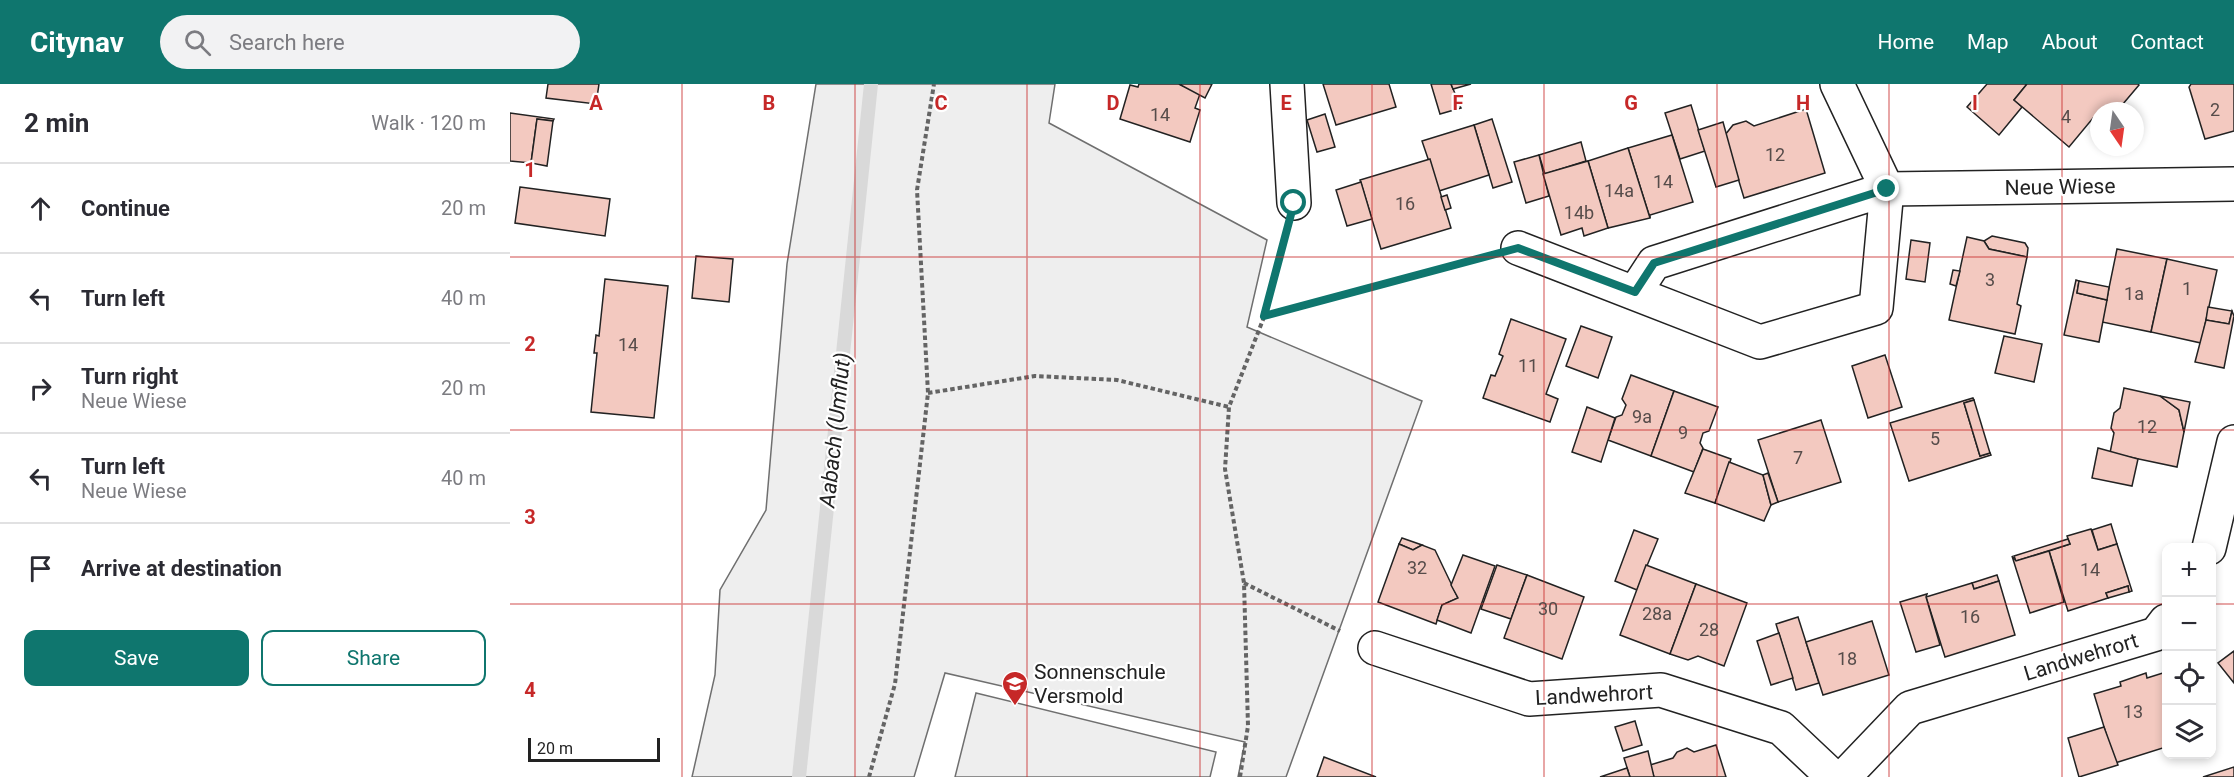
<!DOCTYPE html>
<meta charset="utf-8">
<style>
:root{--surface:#fff;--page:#f2f2f3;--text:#2b2b33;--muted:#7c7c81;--line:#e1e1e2;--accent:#0f766e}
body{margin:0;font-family:Roboto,sans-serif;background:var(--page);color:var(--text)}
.controls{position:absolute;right:18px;bottom:18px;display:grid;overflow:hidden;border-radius:12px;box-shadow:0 3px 9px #0003}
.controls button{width:54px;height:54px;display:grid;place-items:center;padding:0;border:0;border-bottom:2px solid var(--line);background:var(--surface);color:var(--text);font:30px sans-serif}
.compass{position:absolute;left:1580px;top:18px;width:54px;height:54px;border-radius:50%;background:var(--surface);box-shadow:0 3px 9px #0003;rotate:167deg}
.scale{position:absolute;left:18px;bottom:15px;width:132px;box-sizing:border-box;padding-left:6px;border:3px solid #222;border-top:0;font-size:16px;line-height:21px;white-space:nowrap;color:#222;-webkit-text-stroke:4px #fff;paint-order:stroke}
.stop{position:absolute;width:18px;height:18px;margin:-14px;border:4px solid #0f766e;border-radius:50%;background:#fff}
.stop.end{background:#0f766e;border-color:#fff;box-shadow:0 2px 6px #0008}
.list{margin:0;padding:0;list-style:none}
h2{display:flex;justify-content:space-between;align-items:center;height:78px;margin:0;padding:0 24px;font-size:26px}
h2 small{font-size:20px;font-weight:400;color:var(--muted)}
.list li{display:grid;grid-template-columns:39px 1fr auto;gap:18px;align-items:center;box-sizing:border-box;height:90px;padding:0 24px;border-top:2px solid var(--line)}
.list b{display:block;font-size:22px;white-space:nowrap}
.list p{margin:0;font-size:20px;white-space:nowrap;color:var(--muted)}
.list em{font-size:20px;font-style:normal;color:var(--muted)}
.actions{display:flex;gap:12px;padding:18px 24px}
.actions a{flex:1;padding:14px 0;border:2px solid var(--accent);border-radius:12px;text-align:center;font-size:21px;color:var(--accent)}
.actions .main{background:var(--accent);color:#fff}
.icon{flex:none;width:33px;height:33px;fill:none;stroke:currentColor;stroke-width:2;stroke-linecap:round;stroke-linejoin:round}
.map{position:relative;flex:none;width:1724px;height:693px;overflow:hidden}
header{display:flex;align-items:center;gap:36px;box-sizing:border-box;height:84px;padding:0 30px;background:var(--accent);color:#fff}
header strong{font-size:28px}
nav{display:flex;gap:33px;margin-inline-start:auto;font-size:21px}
.search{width:420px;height:54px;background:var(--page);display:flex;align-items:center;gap:15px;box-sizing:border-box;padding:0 21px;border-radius:33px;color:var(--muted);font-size:22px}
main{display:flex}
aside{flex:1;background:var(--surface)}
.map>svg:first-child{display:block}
.green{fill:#eee;stroke:#6f6f6f;stroke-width:1.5}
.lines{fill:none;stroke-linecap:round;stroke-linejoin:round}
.stream{stroke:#d9d9d9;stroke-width:14}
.building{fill:#f3c9c0;stroke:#222;stroke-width:1.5}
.minor-casing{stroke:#222;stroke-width:36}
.path{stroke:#646464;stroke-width:4;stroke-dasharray:4.5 3;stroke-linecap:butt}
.minor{stroke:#fff;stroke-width:33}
.route{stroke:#0f766e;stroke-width:8}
.grid{fill:none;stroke:#c62828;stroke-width:1.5;stroke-opacity:0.55}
.labels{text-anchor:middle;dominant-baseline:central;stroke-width:4.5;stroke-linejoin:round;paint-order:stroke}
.number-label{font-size:18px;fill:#564c4a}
.street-label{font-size:21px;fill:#222;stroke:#fff}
.poi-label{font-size:21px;fill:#222;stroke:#fff;text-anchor:start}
.water-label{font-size:22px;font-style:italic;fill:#222;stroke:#fff}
.grid-label{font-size:20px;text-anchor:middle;font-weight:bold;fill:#c62828;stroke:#fff;stroke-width:4.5;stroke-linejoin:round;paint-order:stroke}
</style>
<header>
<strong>Citynav</strong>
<div class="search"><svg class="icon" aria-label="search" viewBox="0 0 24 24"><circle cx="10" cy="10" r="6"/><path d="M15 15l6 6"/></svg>Search here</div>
<nav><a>Home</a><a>Map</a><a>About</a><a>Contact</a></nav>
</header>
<main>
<aside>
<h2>2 min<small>Walk · 120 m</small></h2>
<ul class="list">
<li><svg class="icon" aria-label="ahead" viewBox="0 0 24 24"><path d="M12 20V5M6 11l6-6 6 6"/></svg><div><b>Continue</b></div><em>20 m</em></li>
<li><svg class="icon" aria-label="left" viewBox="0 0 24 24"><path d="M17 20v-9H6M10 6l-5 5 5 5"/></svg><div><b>Turn left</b></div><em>40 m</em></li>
<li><svg class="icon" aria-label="right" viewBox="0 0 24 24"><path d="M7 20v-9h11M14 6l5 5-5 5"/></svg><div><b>Turn right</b><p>Neue Wiese</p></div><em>20 m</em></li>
<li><svg class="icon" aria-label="left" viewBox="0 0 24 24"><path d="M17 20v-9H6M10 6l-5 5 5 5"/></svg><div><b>Turn left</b><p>Neue Wiese</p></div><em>40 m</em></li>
<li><svg class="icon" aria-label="arrive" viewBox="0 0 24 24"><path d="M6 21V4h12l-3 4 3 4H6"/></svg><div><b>Arrive at destination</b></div></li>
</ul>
<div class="actions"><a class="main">Save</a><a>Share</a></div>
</aside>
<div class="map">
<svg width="1724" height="693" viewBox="0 0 1724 693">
<rect width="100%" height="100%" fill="#fff"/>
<g class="green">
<polygon points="306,0 545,0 539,39 757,156 737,243 912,317 776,693 728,693 735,658 435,589 404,693 182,693 205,591 210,506 256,426 277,180"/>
<polygon points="466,609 706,668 700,693 445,693"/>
</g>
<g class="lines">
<polyline class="stream" points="289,693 361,0"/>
</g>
<g class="building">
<polygon points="38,0 89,0 86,20 36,14"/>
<polygon points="629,0 669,0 690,10 685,24 690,26 680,58 610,35 620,1 628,3"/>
<polygon points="669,0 702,0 695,14"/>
<polygon points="813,0 879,0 886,23 826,41"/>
<polygon points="921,0 941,0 951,24 930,30"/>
<polygon points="941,0 961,0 943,5"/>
<polygon points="1477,0 1517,0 1504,16 1512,23 1489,51 1457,23"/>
<polygon points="1517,0 1628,0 1629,1 1607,27 1589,27 1589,40 1583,34 1559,63 1504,16"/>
<polygon points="1681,0 1724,0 1724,47 1695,55 1679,3"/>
<polygon points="1181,21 1195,67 1170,75 1155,29"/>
<polygon points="1296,25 1315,89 1234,114 1215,51 1223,41 1236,37 1244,42"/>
<polygon points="0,29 44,35 43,37 27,35 21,79 0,77"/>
<polygon points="815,30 825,63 807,68 797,36"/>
<polygon points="27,35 43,37 37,82 21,79"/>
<polygon points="982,35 1002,98 983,104 964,41"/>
<polygon points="1213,38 1229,96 1206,103 1188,46"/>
<polygon points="964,41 979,91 929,107 912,57"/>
<polygon points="1162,51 1183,118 1140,131 1140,134 1118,64"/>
<polygon points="1071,58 1076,77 1035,90 1029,71"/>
<polygon points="1118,64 1140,134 1098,144 1078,77"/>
<polygon points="1029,71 1039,112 1016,119 1004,78"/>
<polygon points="920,75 941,144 871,165 850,96"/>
<polygon points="1078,77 1098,144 1074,152 1072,144 1051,151 1033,90"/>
<polygon points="851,98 862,135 837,142 826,106"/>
<polygon points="10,103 100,115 95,152 5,139"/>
<polygon points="937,111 941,124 935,126 931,113"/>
<polygon points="1482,152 1515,159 1518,164 1517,173 1479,165 1474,157"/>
<polygon points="1457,153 1474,157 1479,165 1517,173 1507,220 1511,222 1505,250 1439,236"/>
<polygon points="1401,156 1420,159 1415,198 1396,195"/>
<polygon points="1607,165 1657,175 1641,248 1592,238"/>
<polygon points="186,172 223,175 219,218 182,214"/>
<polygon points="1657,175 1707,186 1691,259 1641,248"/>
<polygon points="1443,186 1450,187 1446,202 1440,200"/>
<polygon points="95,195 158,202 144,334 81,328 87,269 84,269 86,251 89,252"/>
<polygon points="1566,196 1569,197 1567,209 1597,216 1589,258 1554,251"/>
<polygon points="1569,197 1599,203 1597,216 1567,209"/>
<polygon points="1698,223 1722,227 1719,240 1696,236"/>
<polygon points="1722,227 1724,232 1714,284 1685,278 1696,236 1719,240"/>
<polygon points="1001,235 1056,255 1036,310 1048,315 1040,338 973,314 981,291 985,292 993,272 989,270"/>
<polygon points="1071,242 1102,253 1088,294 1056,282"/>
<polygon points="1494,252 1532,260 1524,298 1485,289"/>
<polygon points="1375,271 1392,323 1358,334 1342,282"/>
<polygon points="1121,291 1164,307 1141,372 1098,356 1106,333 1112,331 1116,321 1112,315"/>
<polygon points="1614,304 1650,312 1669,326 1674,348 1667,383 1600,369 1604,349 1601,344 1604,329 1610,324"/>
<polygon points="1164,307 1208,323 1199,347 1193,349 1190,359 1193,364 1184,388 1141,372"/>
<polygon points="1650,312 1680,318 1674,348 1669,326"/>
<polygon points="1463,314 1464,316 1454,319 1470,372 1480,369 1481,371 1399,397 1380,339"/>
<polygon points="1464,316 1480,369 1470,372 1454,319"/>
<polygon points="1077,323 1105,334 1091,378 1062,368"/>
<polygon points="1311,336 1331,398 1268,418 1248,356"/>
<polygon points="1588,364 1628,375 1622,402 1582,394"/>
<polygon points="1193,365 1221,375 1205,419 1175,409"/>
<polygon points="1219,378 1253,391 1261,421 1254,437 1205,419"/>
<polygon points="1258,389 1268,418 1261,421 1253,391"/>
<polygon points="1601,440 1607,460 1588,466 1582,446"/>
<polygon points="1581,445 1588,466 1607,460 1622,507 1619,508 1618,502 1596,509 1598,514 1558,527 1539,467 1560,460 1557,452"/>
<polygon points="1124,446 1148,455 1127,506 1105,497"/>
<polygon points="892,454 912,461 903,466 889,460"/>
<polygon points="1558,455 1560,460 1506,477 1504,472"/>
<polygon points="889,460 903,466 912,461 925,466 948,514 932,521 926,540 868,518"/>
<polygon points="1539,467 1554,518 1520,529 1502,472 1506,477"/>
<polygon points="953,471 985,482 961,549 927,536 932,521 948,514 941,501"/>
<polygon points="987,481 1017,491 1001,535 971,525"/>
<polygon points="1136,481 1186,500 1160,570 1110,551"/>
<polygon points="1017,491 1074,513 1052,575 994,554"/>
<polygon points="1487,491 1489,497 1464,505 1462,499"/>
<polygon points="1489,497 1505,551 1435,573 1416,513 1462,499 1464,505"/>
<polygon points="1186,500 1237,519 1214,582 1188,572 1178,576 1160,570"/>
<polygon points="1618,502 1619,508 1598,514 1596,509"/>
<polygon points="1417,510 1416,513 1430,561 1406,568 1390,518"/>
<polygon points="1288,533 1309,599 1286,606 1266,540"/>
<polygon points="1362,537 1379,591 1313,611 1296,558"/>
<polygon points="1269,549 1283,594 1261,601 1247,557"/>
<polygon points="1724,567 1724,599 1708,579"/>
<polygon points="1656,588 1656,663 1605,679 1584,610 1611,602 1610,598 1636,589 1637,594"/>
<polygon points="1125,637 1132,661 1113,667 1105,643"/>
<polygon points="1594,643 1608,681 1569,693 1558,654"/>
<polygon points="1206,661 1216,693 1144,693 1140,681 1163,674 1167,668 1177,664 1184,668"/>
<polygon points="1138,667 1144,693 1120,693 1114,674"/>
<polygon points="814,673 866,693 807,693"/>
<polygon points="1724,683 1724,693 1693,693"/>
<polygon points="1117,684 1120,693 1090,693"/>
</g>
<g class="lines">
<defs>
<g id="minor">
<polyline points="777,0 784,119"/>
<polyline points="1327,0 1377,105 1724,100"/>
<polyline points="1008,164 1250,258 1366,224 1377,105 1144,179 1125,208"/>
<polyline points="1699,464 1724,358"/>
<polyline points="865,564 1019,615 1151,606 1271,644 1323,693"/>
<polyline points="1334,693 1400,624 1646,550 1656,537"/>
</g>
</defs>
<use href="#minor" class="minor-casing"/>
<g class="path">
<polyline points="755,232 971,174"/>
<polyline points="418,309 525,292 607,296 719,323"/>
<polyline points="734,499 830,547"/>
<polyline points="359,693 385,600 418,309 407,106 424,0"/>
<polyline points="730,693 738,642 734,499 715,385 719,323 754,233 774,156"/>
</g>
<use href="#minor" class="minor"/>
</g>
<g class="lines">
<polyline class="route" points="784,119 754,232 1008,164 1125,208 1144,179 1377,105"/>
</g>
<path class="grid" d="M172,0V693M345,0V693M517,0V693M690,0V693M862,0V693M1034,0V693M1207,0V693M1379,0V693M1552,0V693M0,173H1724M0,346H1724M0,520H1656M1702,520H1724"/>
<defs>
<symbol id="school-pin" viewBox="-11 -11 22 30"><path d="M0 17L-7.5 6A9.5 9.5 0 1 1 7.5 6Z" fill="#c62828" stroke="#fff"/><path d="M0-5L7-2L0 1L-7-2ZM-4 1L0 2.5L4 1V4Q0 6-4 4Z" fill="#fff"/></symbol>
</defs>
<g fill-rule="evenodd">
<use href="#school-pin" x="490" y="585" width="30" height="40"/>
</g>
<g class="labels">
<g class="number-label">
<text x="1705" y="25">2</text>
<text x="650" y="30">14</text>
<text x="1556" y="32">4</text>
<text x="1265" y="70">12</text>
<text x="1153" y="97">14</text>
<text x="1109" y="106">14a</text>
<text x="895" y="119">16</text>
<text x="1069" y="128">14b</text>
<text x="1480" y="195">3</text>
<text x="1677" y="204">1</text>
<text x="1624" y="209">1a</text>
<text x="118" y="260">14</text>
<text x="1018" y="281">11</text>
<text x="1132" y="332">9a</text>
<text x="1637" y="342">12</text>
<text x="1173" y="348">9</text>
<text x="1425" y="354">5</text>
<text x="1288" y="373">7</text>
<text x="907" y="483">32</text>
<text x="1580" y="485">14</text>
<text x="1038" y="524">30</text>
<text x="1147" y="529">28a</text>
<text x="1460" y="532">16</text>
<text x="1199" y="545">28</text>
<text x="1337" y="574">18</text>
<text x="1623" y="627">13</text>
</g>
<g class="street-label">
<text transform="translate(1550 103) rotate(-1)">Neue Wiese</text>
<text transform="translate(1571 573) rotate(-17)">Landwehrort</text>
<text transform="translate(1084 611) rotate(-3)">Landwehrort</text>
</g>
<g class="poi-label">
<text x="524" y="588">Sonnenschule<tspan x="524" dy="24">Versmold</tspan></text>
</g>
<g class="water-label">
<text transform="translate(325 346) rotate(-84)">Aabach (Umflut)</text>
</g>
</g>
<g class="grid-label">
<text x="86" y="26">A</text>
<text x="259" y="26">B</text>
<text x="431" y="26">C</text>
<text x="603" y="26">D</text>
<text x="776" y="26">E</text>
<text x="948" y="26">F</text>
<text x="1121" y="26">G</text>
<text x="1293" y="26">H</text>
<text x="1465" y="26">I</text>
<text x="20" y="93">1</text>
<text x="20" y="267">2</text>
<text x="20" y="440">3</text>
<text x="20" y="613">4</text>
</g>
</svg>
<div class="controls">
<button>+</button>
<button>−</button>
<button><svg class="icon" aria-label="locate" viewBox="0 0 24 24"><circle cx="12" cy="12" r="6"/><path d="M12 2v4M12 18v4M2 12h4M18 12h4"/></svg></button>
<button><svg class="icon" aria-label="layers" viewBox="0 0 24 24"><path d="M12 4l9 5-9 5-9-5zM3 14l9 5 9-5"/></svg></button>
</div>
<svg class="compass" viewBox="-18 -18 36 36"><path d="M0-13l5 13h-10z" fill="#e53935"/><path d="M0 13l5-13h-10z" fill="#7c7c81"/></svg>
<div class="scale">20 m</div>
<div class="stop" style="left:784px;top:119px"></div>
<div class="stop end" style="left:1377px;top:105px"></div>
</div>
</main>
